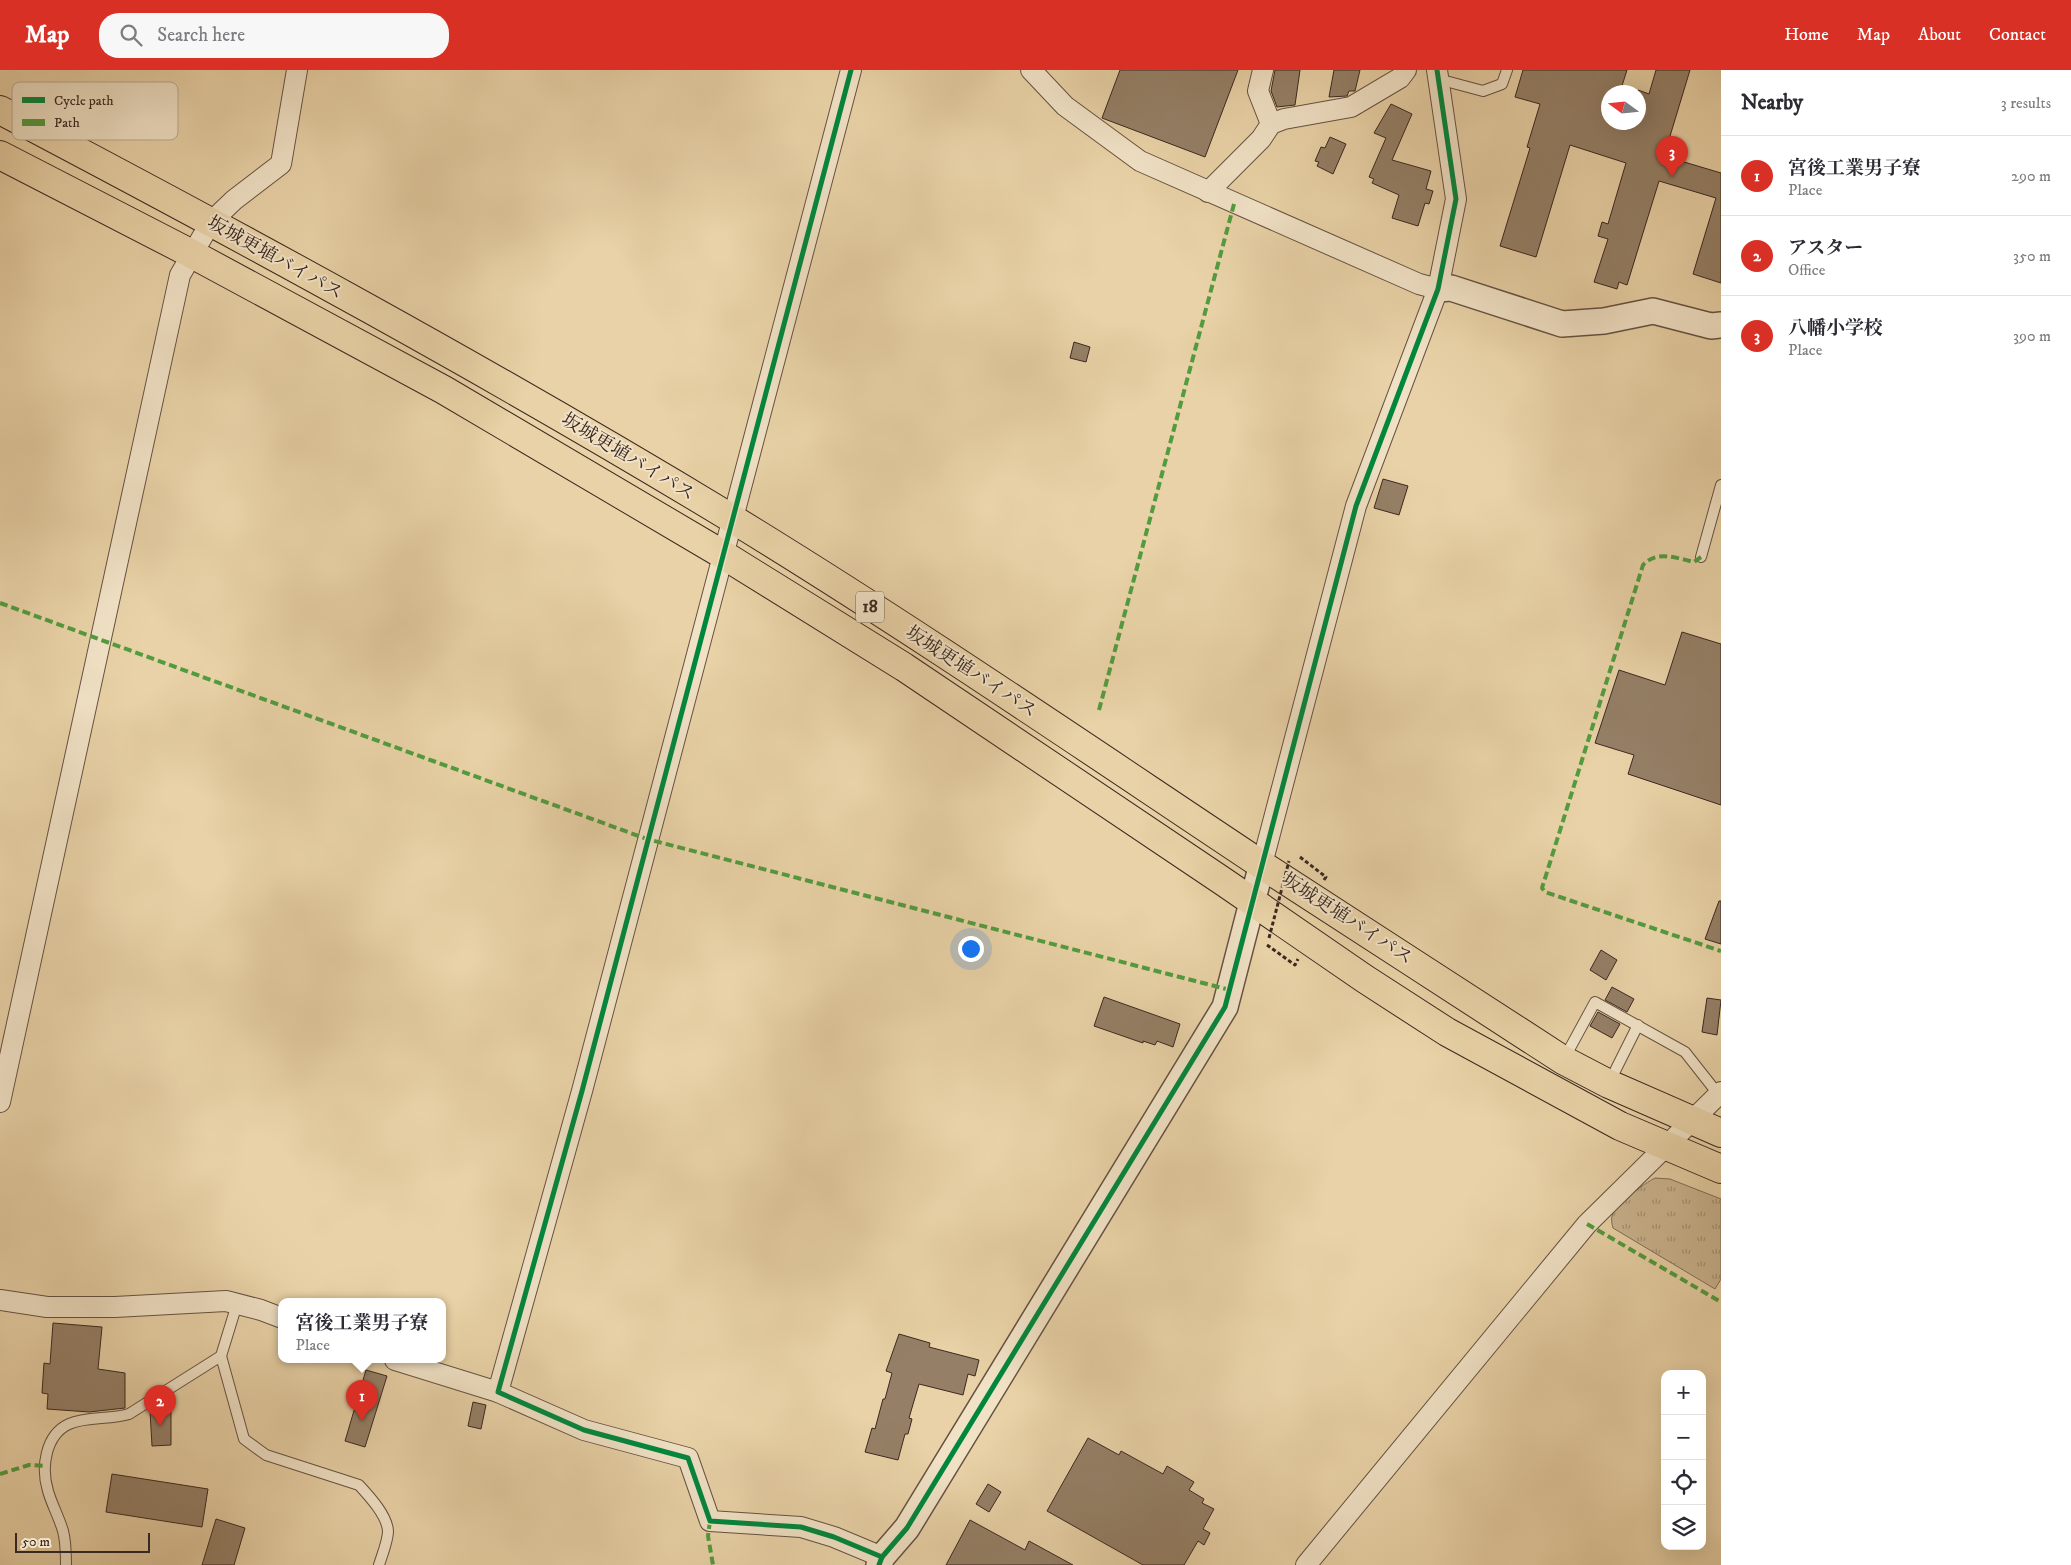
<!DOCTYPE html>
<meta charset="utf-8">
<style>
:root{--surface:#fff;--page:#f7f7f7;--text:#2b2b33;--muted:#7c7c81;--line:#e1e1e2;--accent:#d93025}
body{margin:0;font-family:"IM FELL DW Pica","Noto Serif JP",serif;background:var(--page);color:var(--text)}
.controls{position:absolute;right:15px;bottom:15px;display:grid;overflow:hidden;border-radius:10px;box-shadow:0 5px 20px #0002}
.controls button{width:45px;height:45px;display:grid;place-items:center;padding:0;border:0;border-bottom:1px solid var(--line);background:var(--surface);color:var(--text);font:25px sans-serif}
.compass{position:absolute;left:1601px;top:15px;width:45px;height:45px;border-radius:50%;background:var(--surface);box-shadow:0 5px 20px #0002;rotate:285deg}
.scale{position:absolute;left:15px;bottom:12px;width:135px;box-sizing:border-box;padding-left:5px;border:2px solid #3a2821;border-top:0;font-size:14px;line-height:18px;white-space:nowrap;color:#3a2821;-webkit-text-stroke:4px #f1e2c6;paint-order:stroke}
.you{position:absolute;left:970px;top:878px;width:18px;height:18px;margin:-12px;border:4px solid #fff;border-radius:50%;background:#1a73e8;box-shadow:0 0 0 8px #1a73e833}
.badge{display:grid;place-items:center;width:32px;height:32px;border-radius:50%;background:var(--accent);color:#fff;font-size:16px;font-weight:700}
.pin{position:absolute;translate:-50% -41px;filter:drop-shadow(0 1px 2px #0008)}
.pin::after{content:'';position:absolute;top:26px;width:18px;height:15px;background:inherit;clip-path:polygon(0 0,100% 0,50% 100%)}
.popup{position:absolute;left:278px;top:1228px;width:168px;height:65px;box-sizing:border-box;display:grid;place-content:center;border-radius:10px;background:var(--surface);filter:drop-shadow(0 1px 4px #0005);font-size:16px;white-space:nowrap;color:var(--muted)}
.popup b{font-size:19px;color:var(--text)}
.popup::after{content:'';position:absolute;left:50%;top:100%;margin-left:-10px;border:10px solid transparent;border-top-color:var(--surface)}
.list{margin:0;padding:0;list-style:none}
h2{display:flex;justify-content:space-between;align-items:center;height:65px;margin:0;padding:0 20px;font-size:21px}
h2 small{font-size:16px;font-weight:400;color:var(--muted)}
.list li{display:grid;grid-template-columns:32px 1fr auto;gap:15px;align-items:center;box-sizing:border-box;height:80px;padding:0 20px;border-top:1px solid var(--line)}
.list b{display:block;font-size:19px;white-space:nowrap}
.list p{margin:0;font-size:16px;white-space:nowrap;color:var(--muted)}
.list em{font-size:16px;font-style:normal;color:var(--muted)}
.icon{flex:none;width:28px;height:28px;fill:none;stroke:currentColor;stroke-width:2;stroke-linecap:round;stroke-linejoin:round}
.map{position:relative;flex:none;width:1721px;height:1495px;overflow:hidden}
header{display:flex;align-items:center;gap:30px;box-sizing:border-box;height:70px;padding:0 25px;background:var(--accent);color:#fff}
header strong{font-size:24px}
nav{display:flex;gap:28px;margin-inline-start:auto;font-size:18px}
.search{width:350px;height:45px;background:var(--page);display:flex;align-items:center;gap:12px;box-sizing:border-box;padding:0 18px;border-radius:20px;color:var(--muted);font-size:19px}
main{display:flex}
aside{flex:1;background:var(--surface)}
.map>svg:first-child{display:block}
.grass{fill:url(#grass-tufts);stroke:#826e58}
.building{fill:#958067;stroke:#3a2821}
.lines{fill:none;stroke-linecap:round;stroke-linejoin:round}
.service-casing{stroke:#665242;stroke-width:12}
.minor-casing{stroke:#665242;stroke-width:22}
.tertiary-casing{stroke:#665242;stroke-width:28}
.trunk-casing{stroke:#3a2821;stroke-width:30}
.path{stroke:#3a2821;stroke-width:3;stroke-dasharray:4 2.5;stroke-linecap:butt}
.service{stroke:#f1e2c6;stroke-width:10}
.minor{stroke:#f1e2c6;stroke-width:20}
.tertiary{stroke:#f1e2c6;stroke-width:25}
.trunk{stroke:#e9d2a7;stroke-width:28}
.path-bridge{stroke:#3a2821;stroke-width:3;stroke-dasharray:4 2.5;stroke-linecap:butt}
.quiet{stroke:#529c3f;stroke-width:4;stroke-dasharray:8 4;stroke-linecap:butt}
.cycleway-casing{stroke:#f1e2c6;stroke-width:8}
.cycleway{stroke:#00873e;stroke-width:5}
.labels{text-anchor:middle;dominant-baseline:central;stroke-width:4;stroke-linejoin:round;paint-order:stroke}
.shield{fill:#f1e2c6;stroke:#716052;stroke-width:1}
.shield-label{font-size:18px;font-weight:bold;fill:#3a2821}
.street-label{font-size:19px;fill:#3a2821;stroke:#f1e2c6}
.key{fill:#f1e2c6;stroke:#baaa94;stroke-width:1}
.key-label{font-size:14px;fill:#3a2821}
</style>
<header>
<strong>Map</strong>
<div class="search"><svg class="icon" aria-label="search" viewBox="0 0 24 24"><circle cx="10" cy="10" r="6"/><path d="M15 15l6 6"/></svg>Search here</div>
<nav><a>Home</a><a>Map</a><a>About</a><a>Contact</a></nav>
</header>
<main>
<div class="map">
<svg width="1721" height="1495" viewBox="0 0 1721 1495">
<defs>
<pattern id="grass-tufts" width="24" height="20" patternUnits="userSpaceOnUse" patternTransform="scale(1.25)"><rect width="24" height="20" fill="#cbb590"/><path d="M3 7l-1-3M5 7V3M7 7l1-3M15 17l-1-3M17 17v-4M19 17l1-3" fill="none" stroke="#a69375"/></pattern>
</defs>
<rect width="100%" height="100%" fill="#e9d2a7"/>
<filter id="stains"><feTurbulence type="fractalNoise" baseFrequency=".004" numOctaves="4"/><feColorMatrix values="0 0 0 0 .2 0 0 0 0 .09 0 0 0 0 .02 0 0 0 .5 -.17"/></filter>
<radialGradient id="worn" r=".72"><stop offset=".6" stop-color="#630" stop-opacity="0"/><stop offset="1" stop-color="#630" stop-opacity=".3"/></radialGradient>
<path class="grass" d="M1655,1108L1670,1109L1721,1129V1209L1715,1219L1613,1158C1612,1155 1611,1149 1612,1146C1614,1135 1645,1113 1655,1108Z"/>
<g class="building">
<polygon points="1120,0 1238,0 1205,87 1102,48"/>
<polygon points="1275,0 1300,0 1295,35 1277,37 1271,21"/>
<polygon points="1334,0 1360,0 1355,21 1349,21 1347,26 1329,27"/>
<polygon points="1523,0 1627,0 1620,22 1608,22 1608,52 1638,52 1638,20 1649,24 1656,0 1690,0 1664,86 1721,103 1721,213 1693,204 1716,128 1659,111 1627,215 1619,212 1617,219 1594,212 1608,169 1598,166 1602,152 1608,154 1626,93 1570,75 1536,187 1500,176 1530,78 1527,77 1540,34 1515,27"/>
<polygon points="1391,34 1412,44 1392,90 1431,101 1426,119 1433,121 1429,134 1425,133 1418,156 1392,148 1399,125 1372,113 1374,109 1369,107 1386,68 1374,63"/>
<polygon points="1330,67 1346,74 1333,104 1317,96 1319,92 1315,91 1321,77 1325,78"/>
<polygon points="1074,272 1090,277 1086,292 1070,288"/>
<polygon points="1383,409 1408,416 1399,445 1374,438"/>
<polygon points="1682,562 1721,574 1721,735 1628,704 1634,685 1595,673 1619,600 1665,615"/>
<polygon points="1719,831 1721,831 1721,874 1705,869"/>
<polygon points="1601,880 1617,890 1606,910 1590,900"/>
<polygon points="1612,917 1634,929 1627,942 1605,930"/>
<polygon points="1104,927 1180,954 1173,977 1157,971 1155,975 1143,971 1143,973 1094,956"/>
<polygon points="1707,928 1721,930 1717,965 1702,962"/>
<polygon points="1598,942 1620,954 1612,968 1590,956"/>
<polygon points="53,1253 102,1257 98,1299 125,1303 125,1338 89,1342 47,1339 48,1324 42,1323 44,1293 50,1294"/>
<polygon points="899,1264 930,1273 929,1277 979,1290 975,1306 968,1304 963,1325 919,1314 909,1348 912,1349 908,1364 905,1364 898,1390 865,1382 872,1358 875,1359 883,1329 885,1329 892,1303 886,1301"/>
<polygon points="366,1300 387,1306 365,1377 345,1371"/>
<polygon points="473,1332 486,1335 481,1359 468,1356"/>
<polygon points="171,1339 171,1375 152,1376 150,1341"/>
<polygon points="1088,1368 1119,1385 1121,1381 1163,1404 1167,1396 1194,1412 1189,1420 1204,1429 1202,1433 1214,1439 1203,1459 1210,1463 1204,1475 1198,1471 1184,1495 1143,1495 1047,1441"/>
<polygon points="112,1404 208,1419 202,1457 106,1442"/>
<polygon points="988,1414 1001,1422 989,1442 976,1434"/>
<polygon points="216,1449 245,1458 234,1495 202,1495"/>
<polygon points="970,1450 1025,1480 1029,1471 1073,1495 946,1495"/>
</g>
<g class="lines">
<defs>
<g id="service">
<polyline points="1438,9 1483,21 1502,14 1507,0"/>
<polyline points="1701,487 1721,415"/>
<polyline points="1564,989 1595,932 1685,982 1718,1024"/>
<polyline points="1609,1013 1638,955"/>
<path d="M221,1286L244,1369L266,1385L359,1415C369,1426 387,1445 388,1461C388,1471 382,1485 379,1495"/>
<path d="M66,1495C66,1483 66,1472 63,1461C59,1447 52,1435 48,1421C41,1398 45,1365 69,1354C87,1346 110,1350 129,1344L221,1286L237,1234"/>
</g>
<g id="minor">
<polyline points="851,0 582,1021 498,1322 584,1360 688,1388 710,1451 801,1457 834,1467 882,1487"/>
<polyline points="1031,0 1065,36 1140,91 1419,214 1438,219"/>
<polyline points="1263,0 1258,21 1271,54"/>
<polyline points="1208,122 1261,69 1271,54 1284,49 1351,37 1400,8 1406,0"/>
<polyline points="1262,794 1356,436 1438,219 1456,129 1437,0"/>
<polyline points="0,1032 180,205 211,152 234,130 281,94 297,0"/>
<polyline points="0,1230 47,1237 115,1237 226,1231 261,1240 282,1248"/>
<polyline points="395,1290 498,1322"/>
<polyline points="1306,1495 1587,1154 1721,1022"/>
</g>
<g id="tertiary">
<polyline points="1438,219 1451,218 1562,254 1604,251 1653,241 1711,256 1721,255"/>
<polyline points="879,1495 882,1487 907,1458 1225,937 1262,794"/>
</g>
<g id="trunk">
<path d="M0,40C247,170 492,303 731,448C911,558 1086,678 1262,795C1362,860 1463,925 1563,990L1609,1014L1721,1063"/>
<polyline points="0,85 192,184 444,320 722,484 904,597 1224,812 1365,909 1447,962 1620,1056 1721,1099"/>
</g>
</defs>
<use href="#service" class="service-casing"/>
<use href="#minor" class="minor-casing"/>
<use href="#tertiary" class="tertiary-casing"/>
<use href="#trunk" class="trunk-casing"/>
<g class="path">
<polyline points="1300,787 1326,807 1324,810"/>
<polyline points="1267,875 1295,895 1298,889"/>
</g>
<use href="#service" class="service"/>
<use href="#minor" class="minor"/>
<use href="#tertiary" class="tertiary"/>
<use href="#trunk" class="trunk"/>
<polyline class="path-bridge" points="1269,868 1289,791"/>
<g class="quiet">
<path d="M1701,487L1694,492C1676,488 1657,480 1643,495L1542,818L1545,822L1721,881"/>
<polyline points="0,533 647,769 1230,920"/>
<polyline points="1099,640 1234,134"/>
<polyline points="1587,1154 1721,1232"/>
<polyline points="0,1404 29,1395 45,1396"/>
<polyline points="710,1451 708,1466 713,1495"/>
</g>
<defs>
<g id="cycleway">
<polyline points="851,0 582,1021 498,1322 584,1360 688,1388 710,1451 801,1457 834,1467 882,1487"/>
<polyline points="879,1495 882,1487 907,1458 1225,937 1356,436 1438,219 1456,129 1437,0"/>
</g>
</defs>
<use href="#cycleway" class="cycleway-casing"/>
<use href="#cycleway" class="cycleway"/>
</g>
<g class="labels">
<rect class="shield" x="856" y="521.5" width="28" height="31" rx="4"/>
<g class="shield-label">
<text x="870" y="537">18</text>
</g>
<g class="street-label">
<text transform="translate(275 188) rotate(29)">坂城更埴バイパス</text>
<text transform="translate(628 387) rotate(31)">坂城更埴バイパス</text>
<text transform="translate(971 602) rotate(33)">坂城更埴バイパス</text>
<text transform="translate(1347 849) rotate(33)">坂城更埴バイパス</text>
</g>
</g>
<rect x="12" y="12" width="166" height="58" rx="8" class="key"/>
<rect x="22" y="27" width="23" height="6" fill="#00873e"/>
<rect x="22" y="49" width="23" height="7" fill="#529c3f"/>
<g class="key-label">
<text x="54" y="35">Cycle path</text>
<text x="54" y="57">Path</text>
</g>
<rect width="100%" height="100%" filter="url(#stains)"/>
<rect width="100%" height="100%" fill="url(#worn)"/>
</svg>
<div class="controls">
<button>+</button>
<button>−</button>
<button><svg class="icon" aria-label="locate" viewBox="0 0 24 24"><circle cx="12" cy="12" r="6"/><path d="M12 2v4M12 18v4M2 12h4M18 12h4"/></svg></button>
<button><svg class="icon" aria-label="layers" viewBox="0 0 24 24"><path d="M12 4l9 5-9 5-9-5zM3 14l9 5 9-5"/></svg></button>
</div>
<svg class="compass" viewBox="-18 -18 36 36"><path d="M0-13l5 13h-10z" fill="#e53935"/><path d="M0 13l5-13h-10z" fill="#7c7c81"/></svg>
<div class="scale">50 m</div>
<div class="you"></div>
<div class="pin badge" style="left:362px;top:1351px">1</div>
<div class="popup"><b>宮後工業男子寮</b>Place</div>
<div class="pin badge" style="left:160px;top:1356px">2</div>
<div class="pin badge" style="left:1672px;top:107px">3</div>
</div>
<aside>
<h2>Nearby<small>3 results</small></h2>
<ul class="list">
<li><span class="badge">1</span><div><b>宮後工業男子寮</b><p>Place</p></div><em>290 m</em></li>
<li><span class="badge">2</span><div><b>アスター</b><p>Office</p></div><em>350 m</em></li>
<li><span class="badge">3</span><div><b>八幡小学校</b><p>Place</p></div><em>390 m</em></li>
</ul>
</aside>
</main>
